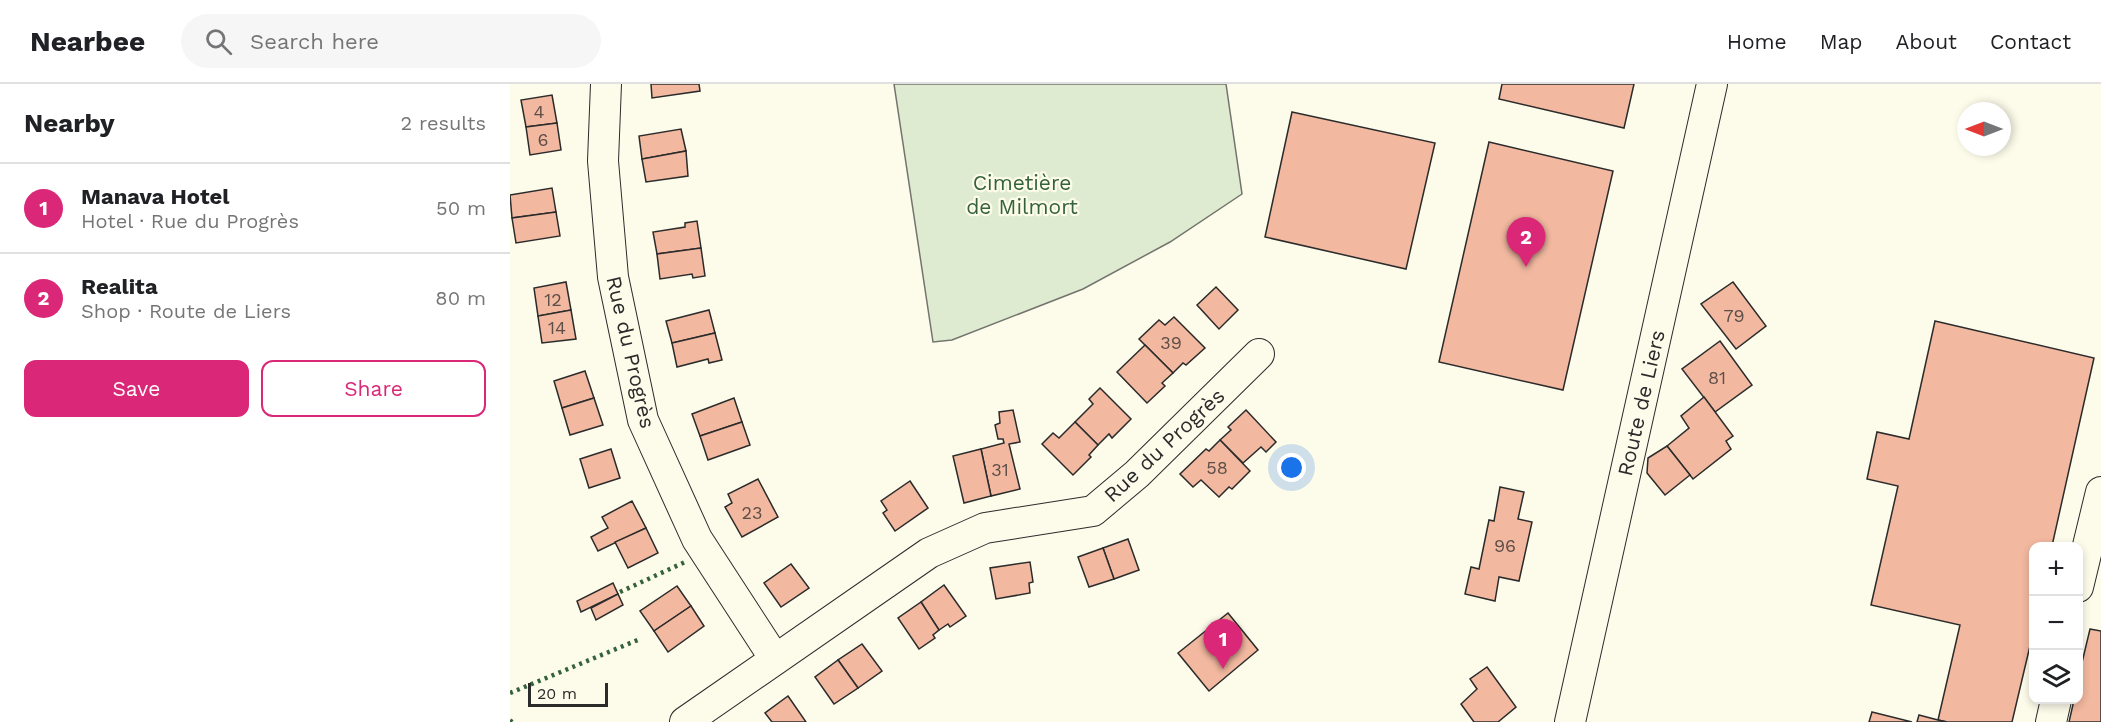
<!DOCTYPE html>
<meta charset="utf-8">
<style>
:root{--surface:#fff;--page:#f6f6f6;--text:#202124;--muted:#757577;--line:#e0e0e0;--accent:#db2777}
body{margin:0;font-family:"Work Sans",sans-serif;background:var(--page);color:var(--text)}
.controls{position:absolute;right:18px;bottom:18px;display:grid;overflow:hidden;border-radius:12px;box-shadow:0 3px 9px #0003}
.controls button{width:54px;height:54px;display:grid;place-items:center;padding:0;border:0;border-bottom:2px solid var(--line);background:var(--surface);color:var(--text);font:30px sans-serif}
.compass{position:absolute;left:1447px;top:18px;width:54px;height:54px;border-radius:50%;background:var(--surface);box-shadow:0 3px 9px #0003;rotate:270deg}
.scale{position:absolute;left:18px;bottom:15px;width:80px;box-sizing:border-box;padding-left:6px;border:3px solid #2b2b2b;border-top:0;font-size:16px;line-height:21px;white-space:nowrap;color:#2b2b2b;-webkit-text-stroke:4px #fdfbea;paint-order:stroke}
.you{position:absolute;left:782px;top:384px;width:21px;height:21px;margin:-15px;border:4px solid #fff;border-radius:50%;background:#1a73e8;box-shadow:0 0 0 9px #1a73e833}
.badge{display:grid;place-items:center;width:39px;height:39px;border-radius:50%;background:var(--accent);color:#fff;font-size:20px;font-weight:700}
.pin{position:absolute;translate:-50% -50px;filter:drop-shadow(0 2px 3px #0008)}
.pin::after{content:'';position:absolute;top:32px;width:21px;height:18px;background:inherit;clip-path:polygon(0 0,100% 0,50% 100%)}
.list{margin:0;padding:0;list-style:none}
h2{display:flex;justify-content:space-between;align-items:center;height:78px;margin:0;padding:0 24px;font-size:26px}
h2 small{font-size:20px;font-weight:400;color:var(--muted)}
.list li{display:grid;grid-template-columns:39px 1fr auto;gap:18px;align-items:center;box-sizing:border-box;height:90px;padding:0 24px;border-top:2px solid var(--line)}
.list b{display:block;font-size:22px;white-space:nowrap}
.list p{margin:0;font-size:20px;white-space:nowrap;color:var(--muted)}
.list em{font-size:20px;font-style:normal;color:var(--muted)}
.actions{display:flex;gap:12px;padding:18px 24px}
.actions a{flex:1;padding:14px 0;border:2px solid var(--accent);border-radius:12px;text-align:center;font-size:21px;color:var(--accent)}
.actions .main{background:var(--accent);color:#fff}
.icon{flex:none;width:33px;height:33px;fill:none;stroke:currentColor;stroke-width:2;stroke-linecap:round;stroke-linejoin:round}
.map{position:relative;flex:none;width:1591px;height:638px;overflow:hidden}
header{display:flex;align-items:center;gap:36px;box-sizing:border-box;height:84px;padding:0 30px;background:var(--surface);border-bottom:2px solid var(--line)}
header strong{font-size:28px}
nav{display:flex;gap:33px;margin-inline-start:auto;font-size:21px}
.search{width:420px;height:54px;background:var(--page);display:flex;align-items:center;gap:15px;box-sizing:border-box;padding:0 21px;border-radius:33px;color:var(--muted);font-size:22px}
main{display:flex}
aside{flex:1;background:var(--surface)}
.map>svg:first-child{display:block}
.green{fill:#deebd1;stroke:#74746e;stroke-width:1.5}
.building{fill:#f2b8a0;stroke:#2b2b2b;stroke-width:1.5}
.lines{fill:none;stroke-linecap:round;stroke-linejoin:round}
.minor-casing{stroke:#2b2b2b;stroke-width:32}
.minor{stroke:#fdfbea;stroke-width:30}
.hedge{stroke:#34623c;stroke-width:4.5;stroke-dasharray:3 4.5;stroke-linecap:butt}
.labels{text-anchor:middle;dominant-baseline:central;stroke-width:4.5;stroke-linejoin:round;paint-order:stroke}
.number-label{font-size:18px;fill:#5d4e48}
.park-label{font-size:21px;fill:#34623c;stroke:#fdfbea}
.street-label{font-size:21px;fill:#2b2b2b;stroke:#fdfbea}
</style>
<header>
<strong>Nearbee</strong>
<div class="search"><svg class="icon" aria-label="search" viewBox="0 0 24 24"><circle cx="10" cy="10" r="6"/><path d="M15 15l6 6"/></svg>Search here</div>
<nav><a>Home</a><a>Map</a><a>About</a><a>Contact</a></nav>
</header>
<main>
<aside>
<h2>Nearby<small>2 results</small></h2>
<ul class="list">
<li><span class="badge">1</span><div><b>Manava Hotel</b><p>Hotel · Rue du Progrès</p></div><em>50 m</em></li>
<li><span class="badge">2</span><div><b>Realita</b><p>Shop · Route de Liers</p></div><em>80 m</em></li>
</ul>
<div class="actions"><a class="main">Save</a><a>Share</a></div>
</aside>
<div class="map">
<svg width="1591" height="638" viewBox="0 0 1591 638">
<rect width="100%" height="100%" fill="#fdfbea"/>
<polygon class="green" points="384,0 716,0 732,110 660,158 573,205 442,256 423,258"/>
<g class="building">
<polygon points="141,0 189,0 190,7 142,14"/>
<polygon points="992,0 1124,0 1114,44 989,15"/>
<polygon points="42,11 47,39 16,43 11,16"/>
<polygon points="782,28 925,59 896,185 755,153"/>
<polygon points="47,39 51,66 20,71 16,43"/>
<polygon points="171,45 176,67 132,75 129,52"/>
<polygon points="979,58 1103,87 1053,306 929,278"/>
<polygon points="176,67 178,92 136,98 132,75"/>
<polygon points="42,104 46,128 2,134 0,111"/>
<polygon points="46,128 50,152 6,159 2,134"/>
<polygon points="187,137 191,164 147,170 143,148 175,143 175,139"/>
<polygon points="191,164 195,192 183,194 182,190 150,195 147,170"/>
<polygon points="56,198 61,226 28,232 24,204"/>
<polygon points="1223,198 1256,242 1226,265 1191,220"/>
<polygon points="706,203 728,226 709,245 687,221"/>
<polygon points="61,226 66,255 32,259 28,232"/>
<polygon points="199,226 205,249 162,259 156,237"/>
<polygon points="664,233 695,264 676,281 673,279 663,289 629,255 649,236 655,241"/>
<polygon points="1425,237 1584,274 1542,462 1524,462 1524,545 1502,638 1437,638 1428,636 1450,541 1361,521 1388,402 1357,395 1367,348 1399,355"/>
<polygon points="205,249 212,276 199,279 198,275 167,283 162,259"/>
<polygon points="1210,257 1242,301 1205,328 1172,285"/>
<polygon points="635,261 663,289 652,299 655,302 637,319 607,288"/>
<polygon points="75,287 84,314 52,324 44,297"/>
<polygon points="590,304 621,335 602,354 599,350 588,361 565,338 583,320 579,315"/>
<polygon points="1194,313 1223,352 1216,357 1221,365 1183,395 1157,362 1179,344 1171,332"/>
<polygon points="84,314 93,341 60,351 52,324"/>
<polygon points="224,314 232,338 190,352 182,330"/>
<polygon points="503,326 510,358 499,360 510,405 481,412 471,365 494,359 493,355 488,355 485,341 490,339 489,328"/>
<polygon points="736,326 766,358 756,368 751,363 733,379 710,356 721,346 718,343"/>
<polygon points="232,338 240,361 198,376 190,352"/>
<polygon points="565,338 588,361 579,371 581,373 563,391 532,360 543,349 549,354"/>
<polygon points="710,356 740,387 722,405 719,403 709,413 691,396 683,403 670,390 696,365 699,367"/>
<polygon points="1157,362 1180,391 1155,411 1137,389 1138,374"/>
<polygon points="101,365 110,394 79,404 70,375"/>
<polygon points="471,365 481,412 454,419 443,372"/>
<polygon points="248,395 268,433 232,453 215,423 222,419 218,410"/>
<polygon points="400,397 418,424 385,447 373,429 377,426 371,417"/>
<polygon points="990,403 1014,408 1008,435 1022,438 1009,497 989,493 985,517 955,510 961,483 969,485 979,436 984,437"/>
<polygon points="122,417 136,444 88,467 81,453 98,444 92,433"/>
<polygon points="136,444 148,469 118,484 105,458"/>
<polygon points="618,455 629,486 604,495 593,464"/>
<polygon points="593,464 604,495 579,503 568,473"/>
<polygon points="520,478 523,498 519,499 520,509 486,515 480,484"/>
<polygon points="281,480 299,504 271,523 254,499"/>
<polygon points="103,499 108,510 71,528 67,517"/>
<polygon points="434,501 456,532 440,543 438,540 429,546 411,518"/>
<polygon points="167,502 181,522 144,547 130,527"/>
<polygon points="108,510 113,521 86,536 81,524"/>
<polygon points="411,518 429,546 423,551 425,554 409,565 388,534"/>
<polygon points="181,522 194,542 158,568 144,547"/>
<polygon points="718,529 748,566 699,607 668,569"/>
<polygon points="1580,545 1591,547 1591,638 1559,638 1564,616 1568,616 1568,595"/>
<polygon points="352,560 372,587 348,604 328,576"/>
<polygon points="328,576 348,604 324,620 305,593"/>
<polygon points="977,583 1006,623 988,638 964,638 951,620 967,605 960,595"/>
<polygon points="278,612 296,638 262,638 255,629"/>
<polygon points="1362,628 1402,638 1359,638"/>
<polygon points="1409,631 1428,636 1437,638 1407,638"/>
</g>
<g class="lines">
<defs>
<g id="minor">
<polyline points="96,0 93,77 103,193 133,336 187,455 265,575"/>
<polyline points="1568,503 1591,408"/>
<polyline points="175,638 419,469 475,444 583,427 627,390 749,270"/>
<polyline points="1060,638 1202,0"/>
<polyline points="1541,638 1546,616"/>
</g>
</defs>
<use href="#minor" class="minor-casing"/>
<use href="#minor" class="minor"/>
<g class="hedge">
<polyline points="110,508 175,478"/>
<polyline points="0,609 130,555"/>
<polyline points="0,636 2,638"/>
</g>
</g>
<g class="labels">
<g class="number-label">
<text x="29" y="27">4</text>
<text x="33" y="55">6</text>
<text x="43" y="215">12</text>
<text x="1224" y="231">79</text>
<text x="47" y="243">14</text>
<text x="661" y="258">39</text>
<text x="1207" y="293">81</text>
<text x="707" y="383">58</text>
<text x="490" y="385">31</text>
<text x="242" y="428">23</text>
<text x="995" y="461">96</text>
</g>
<g class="park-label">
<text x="512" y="98">Cimetière<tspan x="512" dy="24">de Milmort</tspan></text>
</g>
<g class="street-label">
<text transform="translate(121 268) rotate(77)">Rue du Progrès</text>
<text transform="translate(1131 319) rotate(-77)">Route de Liers</text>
<text transform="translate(654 361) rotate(-43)">Rue du Progrès</text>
</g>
</g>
</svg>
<div class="controls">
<button>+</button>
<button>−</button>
<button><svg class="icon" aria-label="layers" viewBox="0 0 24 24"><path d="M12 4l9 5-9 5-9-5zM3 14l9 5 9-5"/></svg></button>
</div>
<svg class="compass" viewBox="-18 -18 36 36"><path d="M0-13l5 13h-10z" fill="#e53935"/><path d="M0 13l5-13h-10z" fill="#757577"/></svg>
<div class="scale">20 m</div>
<div class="you"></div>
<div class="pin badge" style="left:713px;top:585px">1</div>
<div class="pin badge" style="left:1016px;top:183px">2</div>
</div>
</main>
